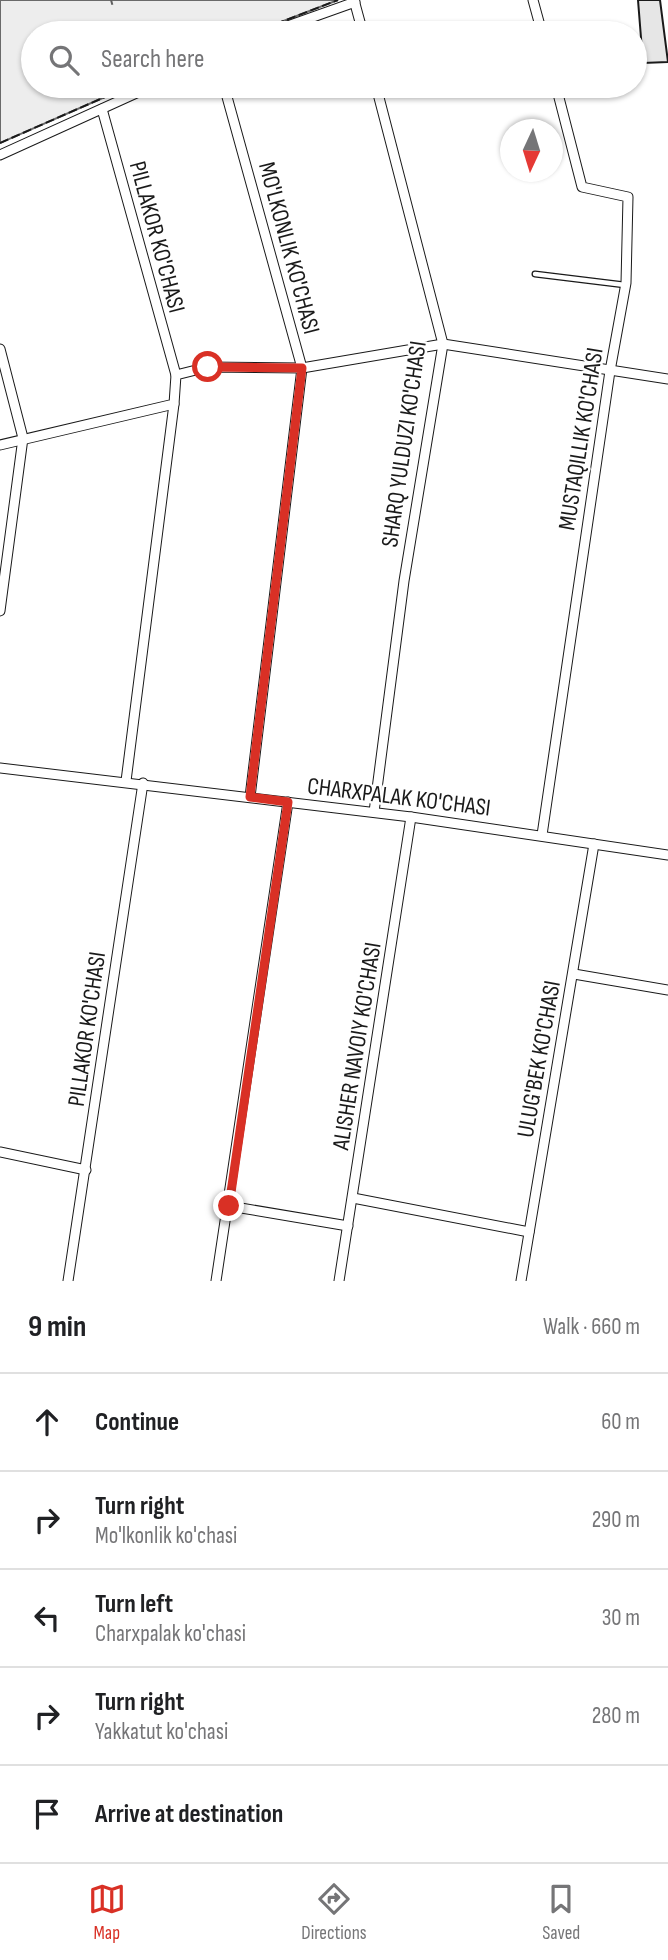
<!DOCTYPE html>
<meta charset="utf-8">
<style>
:root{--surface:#fff;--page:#f2f2f2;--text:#202124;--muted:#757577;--line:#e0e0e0;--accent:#d93025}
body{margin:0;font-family:"Sofia Sans Condensed",sans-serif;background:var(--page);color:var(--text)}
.compass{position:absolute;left:500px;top:119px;width:63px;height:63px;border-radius:50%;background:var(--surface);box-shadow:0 2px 5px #0004;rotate:184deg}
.stop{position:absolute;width:21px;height:21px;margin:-16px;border:5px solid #d93025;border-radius:50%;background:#fff}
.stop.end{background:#d93025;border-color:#fff;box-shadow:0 2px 7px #0008}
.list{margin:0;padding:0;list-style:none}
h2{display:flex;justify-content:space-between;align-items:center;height:91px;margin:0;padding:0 28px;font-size:30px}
h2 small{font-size:23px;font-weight:400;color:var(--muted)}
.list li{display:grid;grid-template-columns:46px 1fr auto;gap:21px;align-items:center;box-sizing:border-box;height:98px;padding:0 28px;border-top:2px solid var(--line)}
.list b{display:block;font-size:26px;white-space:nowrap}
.list p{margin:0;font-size:23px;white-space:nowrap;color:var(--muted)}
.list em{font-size:23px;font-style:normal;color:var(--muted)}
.icon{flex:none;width:38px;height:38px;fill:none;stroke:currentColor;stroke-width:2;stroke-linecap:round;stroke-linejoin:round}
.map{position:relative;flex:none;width:668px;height:1281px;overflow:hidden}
.search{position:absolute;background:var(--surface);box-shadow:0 2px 5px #0004;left:21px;right:21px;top:21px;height:77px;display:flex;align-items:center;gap:18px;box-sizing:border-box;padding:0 24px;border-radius:38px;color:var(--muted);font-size:26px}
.sheet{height:581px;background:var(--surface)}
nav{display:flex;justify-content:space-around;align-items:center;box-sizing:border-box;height:98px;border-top:2px solid var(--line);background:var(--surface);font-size:19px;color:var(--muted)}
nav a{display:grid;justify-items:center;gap:4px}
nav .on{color:var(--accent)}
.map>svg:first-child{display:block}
.built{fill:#ededed;stroke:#6a6a6a;stroke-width:2}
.building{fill:#e6e6e6;stroke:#1a1a1a;stroke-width:2}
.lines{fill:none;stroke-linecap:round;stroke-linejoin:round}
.service-casing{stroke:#1a1a1a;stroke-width:7}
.minor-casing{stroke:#1a1a1a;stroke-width:11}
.path{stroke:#5f5f5f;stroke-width:2;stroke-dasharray:5 3.5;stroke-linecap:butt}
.service{stroke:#fff;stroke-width:4.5}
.minor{stroke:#fff;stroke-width:9}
.fence{stroke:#1a1a1a;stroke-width:2;stroke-dasharray:9 3.5;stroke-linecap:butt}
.route{stroke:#d93025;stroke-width:9}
.labels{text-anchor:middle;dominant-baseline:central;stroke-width:5;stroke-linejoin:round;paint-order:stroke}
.street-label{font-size:24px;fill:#1a1a1a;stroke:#fff}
</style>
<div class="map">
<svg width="668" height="1281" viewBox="0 0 668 1281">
<rect width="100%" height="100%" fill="#fff"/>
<polygon class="built" points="0,0 338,0 252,33 33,33 33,86 130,86 0,143"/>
<polygon class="building" points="638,0 660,0 668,62 643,63"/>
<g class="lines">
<defs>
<polyline id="service" points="535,274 625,285"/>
<g id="minor">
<polyline points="354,0 363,33"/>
<polyline points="533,0 542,33"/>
<polyline points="268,33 355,2"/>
<polyline points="224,86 302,368 250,797"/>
<polyline points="102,109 176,375"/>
<polyline points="0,155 152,86"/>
<polyline points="0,349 23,438 0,611"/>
<polyline points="0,445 174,404 176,375 208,367 302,368 443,344 668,379"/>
<polyline points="0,768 411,817 668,855"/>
<polyline points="126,781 174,404"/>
<polyline points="374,812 404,581 443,344 376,86"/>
<polyline points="542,835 610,371 626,283 628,197 582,187 556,86"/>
<polyline points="574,974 668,990"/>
<polyline points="0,1152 86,1170"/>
<polyline points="353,1198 529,1232"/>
<polyline points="229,1206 348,1226"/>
<polyline points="68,1281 143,783"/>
<polyline points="216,1281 288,802"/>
<polyline points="339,1281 411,817"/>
<polyline points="521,1281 594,844"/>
</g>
</defs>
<use href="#service" class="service-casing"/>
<use href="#minor" class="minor-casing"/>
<polyline class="path" points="111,0 113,7"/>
<use href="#service" class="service"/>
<use href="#minor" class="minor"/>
<g class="fence">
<polyline points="252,33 338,0"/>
<polyline points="0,143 130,86"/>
</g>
</g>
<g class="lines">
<polyline class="route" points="208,367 302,368 250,797 288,802 229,1206"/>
</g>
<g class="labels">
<g class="street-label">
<text transform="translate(157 237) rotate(75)">PILLAKOR KO'CHASI</text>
<text transform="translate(289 248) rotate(75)">MO'LKONLIK KO'CHASI</text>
<text transform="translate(581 439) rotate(-81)">MUSTAQILLIK KO'CHASI</text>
<text transform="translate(404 444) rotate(-82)">SHARQ YULDUZI KO'CHASI</text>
<text transform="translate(399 797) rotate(7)">CHARXPALAK KO'CHASI</text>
<text transform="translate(87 1029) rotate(-82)">PILLAKOR KO'CHASI</text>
<text transform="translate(357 1046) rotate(-81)">ALISHER NAVOIY KO'CHASI</text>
<text transform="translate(539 1059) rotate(-80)">ULUG'BEK KO'CHASI</text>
</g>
</g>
</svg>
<svg class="compass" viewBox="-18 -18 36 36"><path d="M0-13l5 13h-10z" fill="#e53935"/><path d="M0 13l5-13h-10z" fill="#757577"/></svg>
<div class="stop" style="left:208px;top:367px"></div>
<div class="stop end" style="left:229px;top:1206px"></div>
<div class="search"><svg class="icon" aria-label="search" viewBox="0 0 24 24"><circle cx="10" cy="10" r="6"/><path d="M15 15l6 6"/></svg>Search here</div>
</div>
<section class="sheet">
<h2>9 min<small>Walk · 660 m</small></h2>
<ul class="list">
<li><svg class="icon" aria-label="ahead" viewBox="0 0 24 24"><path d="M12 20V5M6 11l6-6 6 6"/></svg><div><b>Continue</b></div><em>60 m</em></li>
<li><svg class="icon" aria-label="right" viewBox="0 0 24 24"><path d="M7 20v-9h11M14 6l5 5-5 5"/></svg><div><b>Turn right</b><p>Mo'lkonlik ko'chasi</p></div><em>290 m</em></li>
<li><svg class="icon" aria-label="left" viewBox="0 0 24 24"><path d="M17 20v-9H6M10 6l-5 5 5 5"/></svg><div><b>Turn left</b><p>Charxpalak ko'chasi</p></div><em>30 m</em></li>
<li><svg class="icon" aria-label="right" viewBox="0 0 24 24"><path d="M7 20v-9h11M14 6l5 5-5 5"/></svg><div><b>Turn right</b><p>Yakkatut ko'chasi</p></div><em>280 m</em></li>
<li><svg class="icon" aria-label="arrive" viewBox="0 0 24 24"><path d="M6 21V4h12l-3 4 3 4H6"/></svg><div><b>Arrive at destination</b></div></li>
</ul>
</section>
<nav>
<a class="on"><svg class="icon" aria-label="map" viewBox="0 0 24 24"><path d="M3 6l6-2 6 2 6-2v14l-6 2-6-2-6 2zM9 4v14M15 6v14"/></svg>Map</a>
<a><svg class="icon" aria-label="directions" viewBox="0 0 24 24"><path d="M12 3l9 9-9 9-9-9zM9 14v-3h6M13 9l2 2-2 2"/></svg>Directions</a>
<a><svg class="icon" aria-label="saved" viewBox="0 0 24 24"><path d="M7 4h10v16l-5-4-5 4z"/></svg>Saved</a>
</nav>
